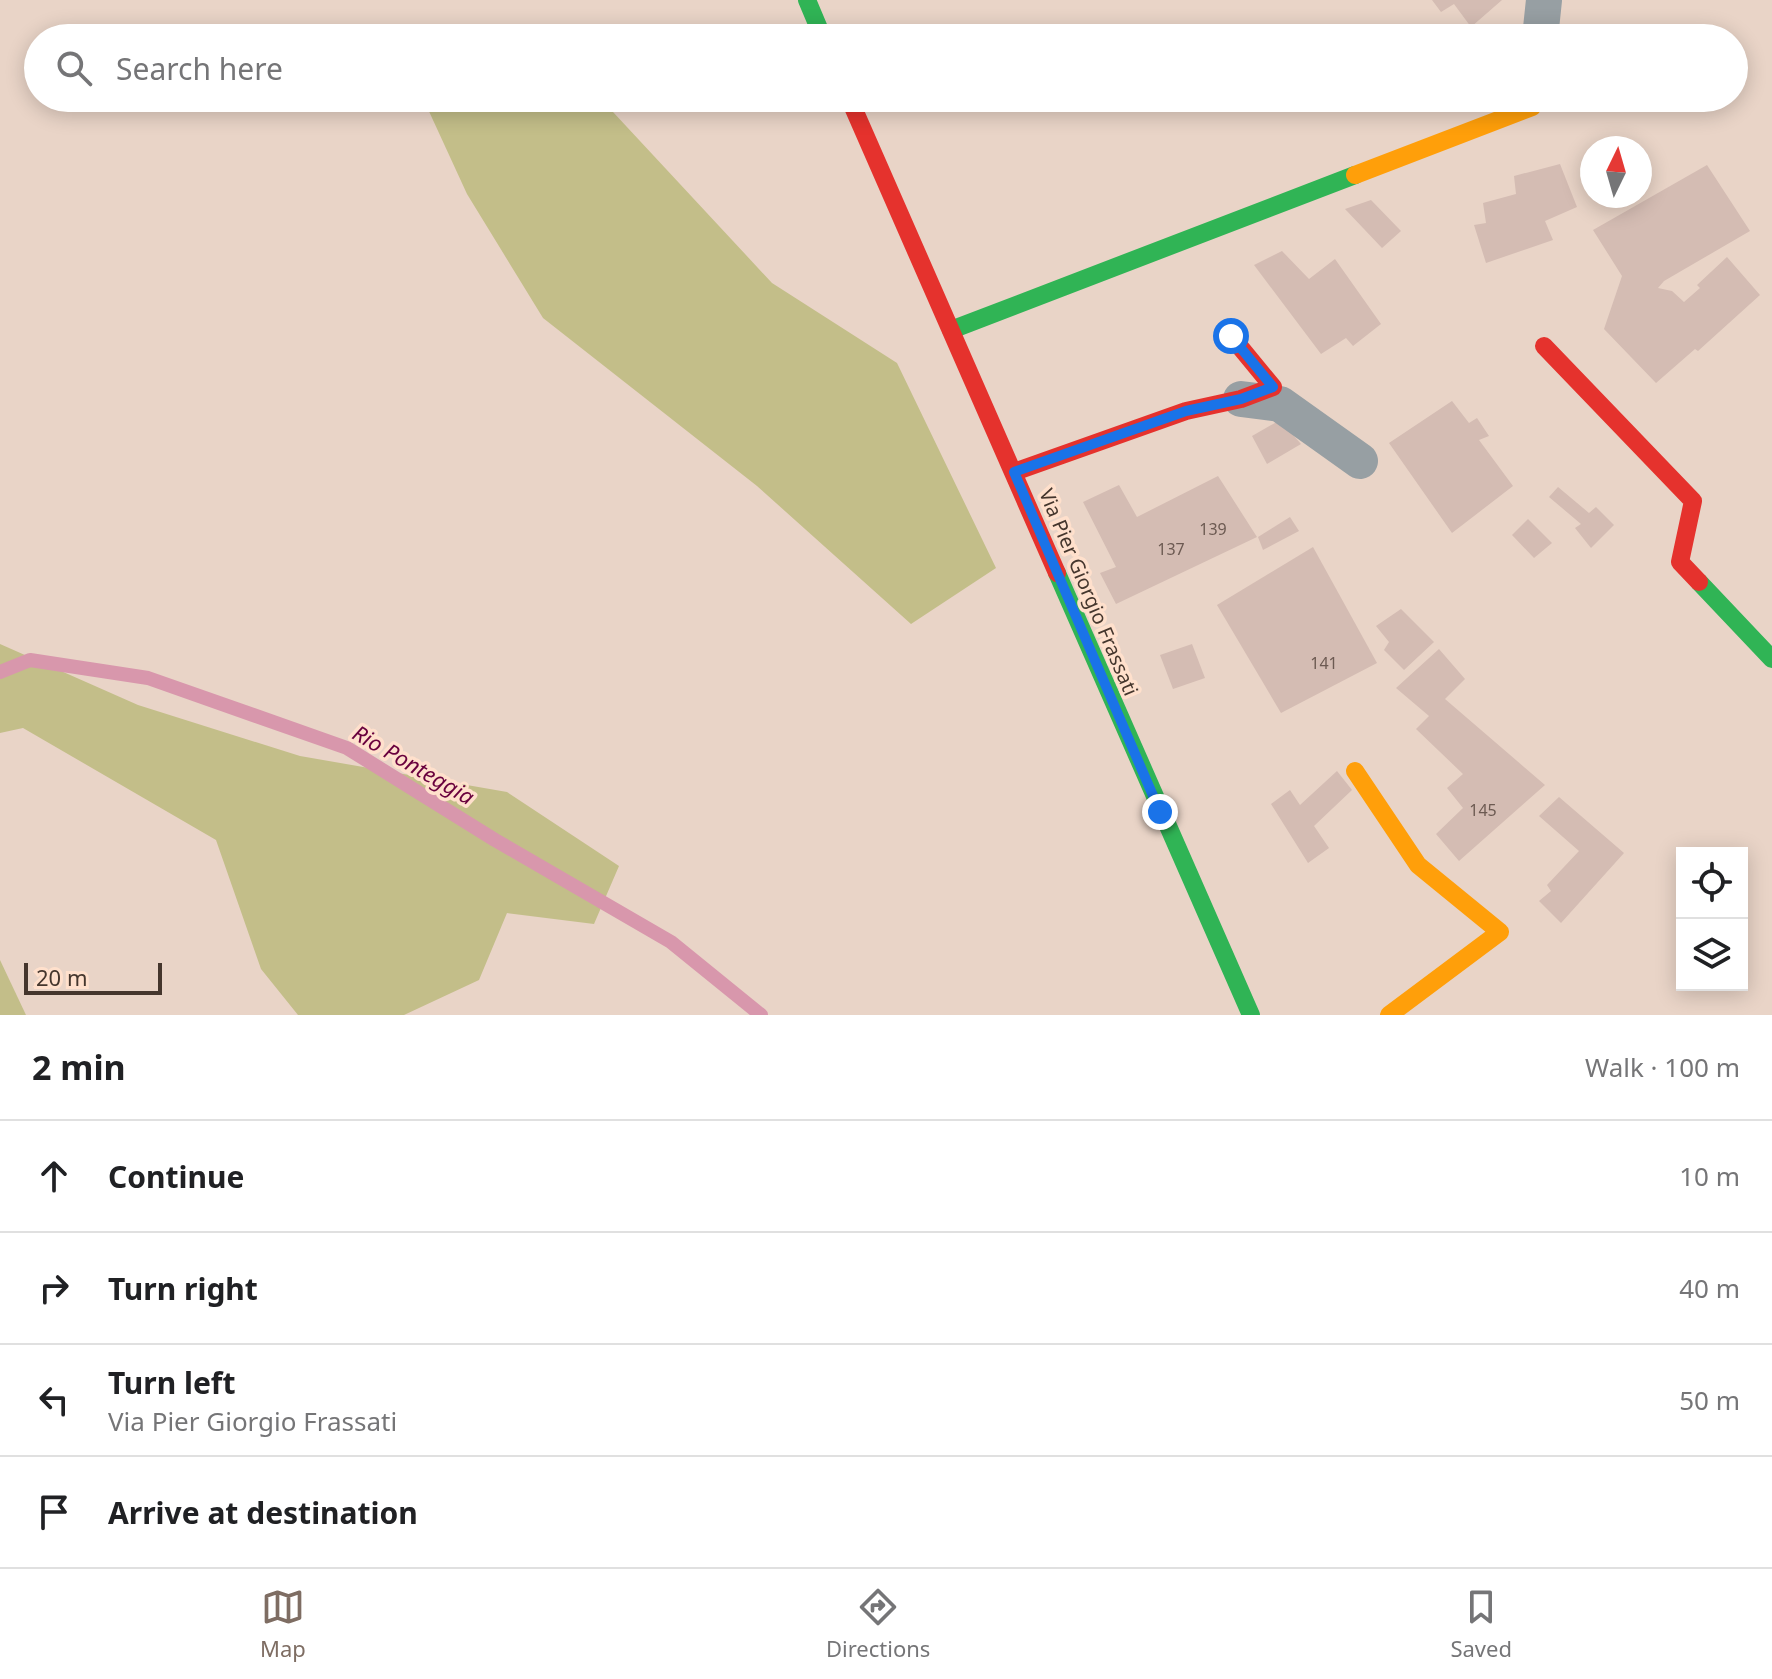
<!DOCTYPE html>
<meta charset="utf-8">
<style>
:root{--surface:#fff;--page:#f2f2f2;--text:#202124;--muted:#757577;--line:#e0e0e0;--accent:#7e6d63}
body{margin:0;font-family:"Noto Sans",sans-serif;background:var(--page);color:var(--text)}
.controls{position:absolute;right:24px;bottom:24px;display:grid;overflow:hidden;border-radius:0px;box-shadow:0 4px 20px #0003}
.controls button{width:72px;height:72px;display:grid;place-items:center;padding:0;border:0;border-bottom:2px solid var(--line);background:var(--surface);color:var(--text);font:40px sans-serif}
.compass{position:absolute;left:1580px;top:136px;width:72px;height:72px;border-radius:50%;background:var(--surface);box-shadow:0 4px 20px #0003;rotate:5deg}
.scale{position:absolute;left:24px;bottom:20px;width:138px;box-sizing:border-box;padding-left:8px;border:4px solid #45362d;border-top:0;font-size:22px;line-height:28px;white-space:nowrap;color:#45362d;-webkit-text-stroke:6px #ffe0cc;paint-order:stroke}
.stop{position:absolute;width:24px;height:24px;margin:-18px;border:6px solid #1a73e8;border-radius:50%;background:#fff}
.stop.end{background:#1a73e8;border-color:#fff;box-shadow:0 2px 8px #0008}
.list{margin:0;padding:0;list-style:none}
h2{display:flex;justify-content:space-between;align-items:center;height:104px;margin:0;padding:0 32px;font-size:34px}
h2 small{font-size:26px;font-weight:400;color:var(--muted)}
.list li{display:grid;grid-template-columns:52px 1fr auto;gap:24px;align-items:center;box-sizing:border-box;height:112px;padding:0 32px;border-top:2px solid var(--line)}
.list b{display:block;font-size:30px;white-space:nowrap}
.list p{margin:0;font-size:26px;white-space:nowrap;color:var(--muted)}
.list em{font-size:26px;font-style:normal;color:var(--muted)}
.icon{flex:none;width:44px;height:44px;fill:none;stroke:currentColor;stroke-width:2;stroke-linecap:round;stroke-linejoin:round}
.map{position:relative;flex:none;width:1772px;height:1015px;overflow:hidden}
.search{position:absolute;background:var(--surface);box-shadow:0 4px 20px #0003;left:24px;right:24px;top:24px;height:88px;display:flex;align-items:center;gap:20px;box-sizing:border-box;padding:0 28px;border-radius:44px;color:var(--muted);font-size:30px}
.sheet{height:552px;background:var(--surface)}
nav{display:flex;justify-content:space-around;align-items:center;box-sizing:border-box;height:112px;border-top:2px solid var(--line);background:var(--surface);font-size:22px;color:var(--muted)}
nav a{display:grid;justify-items:center;gap:4px}
nav .on{color:var(--accent)}
.map>svg:first-child{display:block}
.forest{fill:#c3be89}
.lines{fill:none;stroke-linecap:round;stroke-linejoin:round}
.stream{stroke:#d897ac;stroke-width:14}
.building{fill:#d4bcb3}
.street{stroke:#979fa3;stroke-width:36}
.fast{stroke:#30b455;stroke-width:18}
.slow{stroke:#ff9f0a;stroke-width:18}
.jam{stroke:#e5322d;stroke-width:18}
.route{stroke:#1a73e8;stroke-width:10}
.labels{text-anchor:middle;dominant-baseline:central;stroke-width:7;stroke-linejoin:round;paint-order:stroke}
.number-label{font-size:16px;fill:#6c5a52}
.street-label{font-size:20px;fill:#45362d;stroke:#ffe0cc}
.water-label{font-size:22px;font-style:italic;fill:#69003d;stroke:#ffe0cc}
</style>
<div class="map">
<svg width="1772" height="1015" viewBox="0 0 1772 1015">
<rect width="100%" height="100%" fill="#e9d4c7"/>
<g class="forest">
<polygon points="457,98 600,98 772,283 897,363 996,568 911,624 757,486 543,318 467,194 427,107"/>
<polygon points="0,644 138,705 300,756 507,792 619,866 594,924 507,913 479,980 404,1015 298,1015 261,969 216,840 23,728 0,733"/>
<polygon points="0,960 26,1015 0,1015"/>
</g>
<g class="lines">
<polyline class="stream" points="0,672 30,660 148,678 347,748 495,840 671,942 761,1015"/>
</g>
<g class="building">
<polygon points="1432,0 1502,0 1471,27 1454,4 1441,12"/>
<polygon points="1560,164 1577,207 1545,221 1553,240 1486,263 1474,225 1486,223 1483,203 1516,194 1514,176"/>
<polygon points="1707,165 1750,231 1664,281 1658,288 1672,291 1684,302 1700,288 1697,285 1727,257 1760,295 1698,351 1695,349 1656,383 1604,329 1622,276 1593,230"/>
<polygon points="1371,200 1401,231 1382,248 1345,209"/>
<polygon points="1282,251 1309,279 1335,259 1381,324 1353,346 1346,338 1321,354 1254,265"/>
<polygon points="1452,401 1469,423 1477,418 1489,436 1479,440 1513,486 1452,533 1389,443"/>
<polygon points="1280,420 1301,444 1267,464 1252,436"/>
<polygon points="1218,476 1257,537 1116,604 1100,573 1116,567 1083,502 1119,485 1137,517"/>
<polygon points="1558,487 1589,513 1596,507 1614,525 1591,548 1575,528 1581,524 1549,497"/>
<polygon points="1290,517 1299,531 1263,550 1258,537"/>
<polygon points="1528,519 1552,543 1534,558 1512,535"/>
<polygon points="1313,547 1377,663 1281,713 1217,605"/>
<polygon points="1401,609 1434,642 1404,670 1384,650 1389,642 1376,626"/>
<polygon points="1192,644 1205,678 1173,689 1160,655"/>
<polygon points="1439,649 1465,679 1445,699 1545,785 1459,861 1436,834 1463,808 1447,788 1463,774 1416,729 1429,716 1396,688"/>
<polygon points="1337,771 1352,790 1314,826 1329,848 1308,863 1271,804 1290,790 1300,805"/>
<polygon points="1559,797 1624,853 1561,923 1539,901 1551,891 1547,885 1579,851 1539,816"/>
</g>
<g class="lines">
<g class="street">
<polyline points="1540,38 1544,0"/>
<polyline points="1241,399 1280,404 1360,461"/>
</g>
<g class="fast">
<polyline points="807,0 823,38"/>
<polyline points="951,330 1355,175"/>
<polyline points="1057,573 1251,1015"/>
<polyline points="1699,582 1772,659"/>
</g>
<g class="slow">
<polyline points="1355,175 1532,107 1533,98"/>
<polyline points="1355,771 1418,865 1500,932 1389,1015"/>
</g>
<g class="jam">
<polyline points="849,98 1057,573"/>
<polyline points="1544,346 1693,501 1680,562 1699,582"/>
<polyline points="1014,472 1186,411 1241,399 1273,387 1231,336"/>
</g>
</g>
<g class="lines">
<polyline class="route" points="1160,812 1014,472 1186,411 1241,399 1273,387 1231,336"/>
</g>
<g class="labels">
<g class="number-label">
<text x="1213" y="529">139</text>
<text x="1171" y="549">137</text>
<text x="1324" y="663">141</text>
<text x="1483" y="810">145</text>
</g>
<g class="street-label">
<text transform="translate(1089 592) rotate(67)">Via Pier Giorgio Frassati</text>
</g>
<g class="water-label">
<text transform="translate(414 764) rotate(30)">Rio Ponteggia</text>
</g>
</g>
</svg>
<div class="controls">
<button><svg class="icon" aria-label="locate" viewBox="0 0 24 24"><circle cx="12" cy="12" r="6"/><path d="M12 2v4M12 18v4M2 12h4M18 12h4"/></svg></button>
<button><svg class="icon" aria-label="layers" viewBox="0 0 24 24"><path d="M12 4l9 5-9 5-9-5zM3 14l9 5 9-5"/></svg></button>
</div>
<svg class="compass" viewBox="-18 -18 36 36"><path d="M0-13l5 13h-10z" fill="#e53935"/><path d="M0 13l5-13h-10z" fill="#757577"/></svg>
<div class="scale">20 m</div>
<div class="stop" style="left:1231px;top:336px"></div>
<div class="stop end" style="left:1160px;top:812px"></div>
<div class="search"><svg class="icon" aria-label="search" viewBox="0 0 24 24"><circle cx="10" cy="10" r="6"/><path d="M15 15l6 6"/></svg>Search here</div>
</div>
<section class="sheet">
<h2>2 min<small>Walk · 100 m</small></h2>
<ul class="list">
<li><svg class="icon" aria-label="ahead" viewBox="0 0 24 24"><path d="M12 20V5M6 11l6-6 6 6"/></svg><div><b>Continue</b></div><em>10 m</em></li>
<li><svg class="icon" aria-label="right" viewBox="0 0 24 24"><path d="M7 20v-9h11M14 6l5 5-5 5"/></svg><div><b>Turn right</b></div><em>40 m</em></li>
<li><svg class="icon" aria-label="left" viewBox="0 0 24 24"><path d="M17 20v-9H6M10 6l-5 5 5 5"/></svg><div><b>Turn left</b><p>Via Pier Giorgio Frassati</p></div><em>50 m</em></li>
<li><svg class="icon" aria-label="arrive" viewBox="0 0 24 24"><path d="M6 21V4h12l-3 4 3 4H6"/></svg><div><b>Arrive at destination</b></div></li>
</ul>
</section>
<nav>
<a class="on"><svg class="icon" aria-label="map" viewBox="0 0 24 24"><path d="M3 6l6-2 6 2 6-2v14l-6 2-6-2-6 2zM9 4v14M15 6v14"/></svg>Map</a>
<a><svg class="icon" aria-label="directions" viewBox="0 0 24 24"><path d="M12 3l9 9-9 9-9-9zM9 14v-3h6M13 9l2 2-2 2"/></svg>Directions</a>
<a><svg class="icon" aria-label="saved" viewBox="0 0 24 24"><path d="M7 4h10v16l-5-4-5 4z"/></svg>Saved</a>
</nav>
